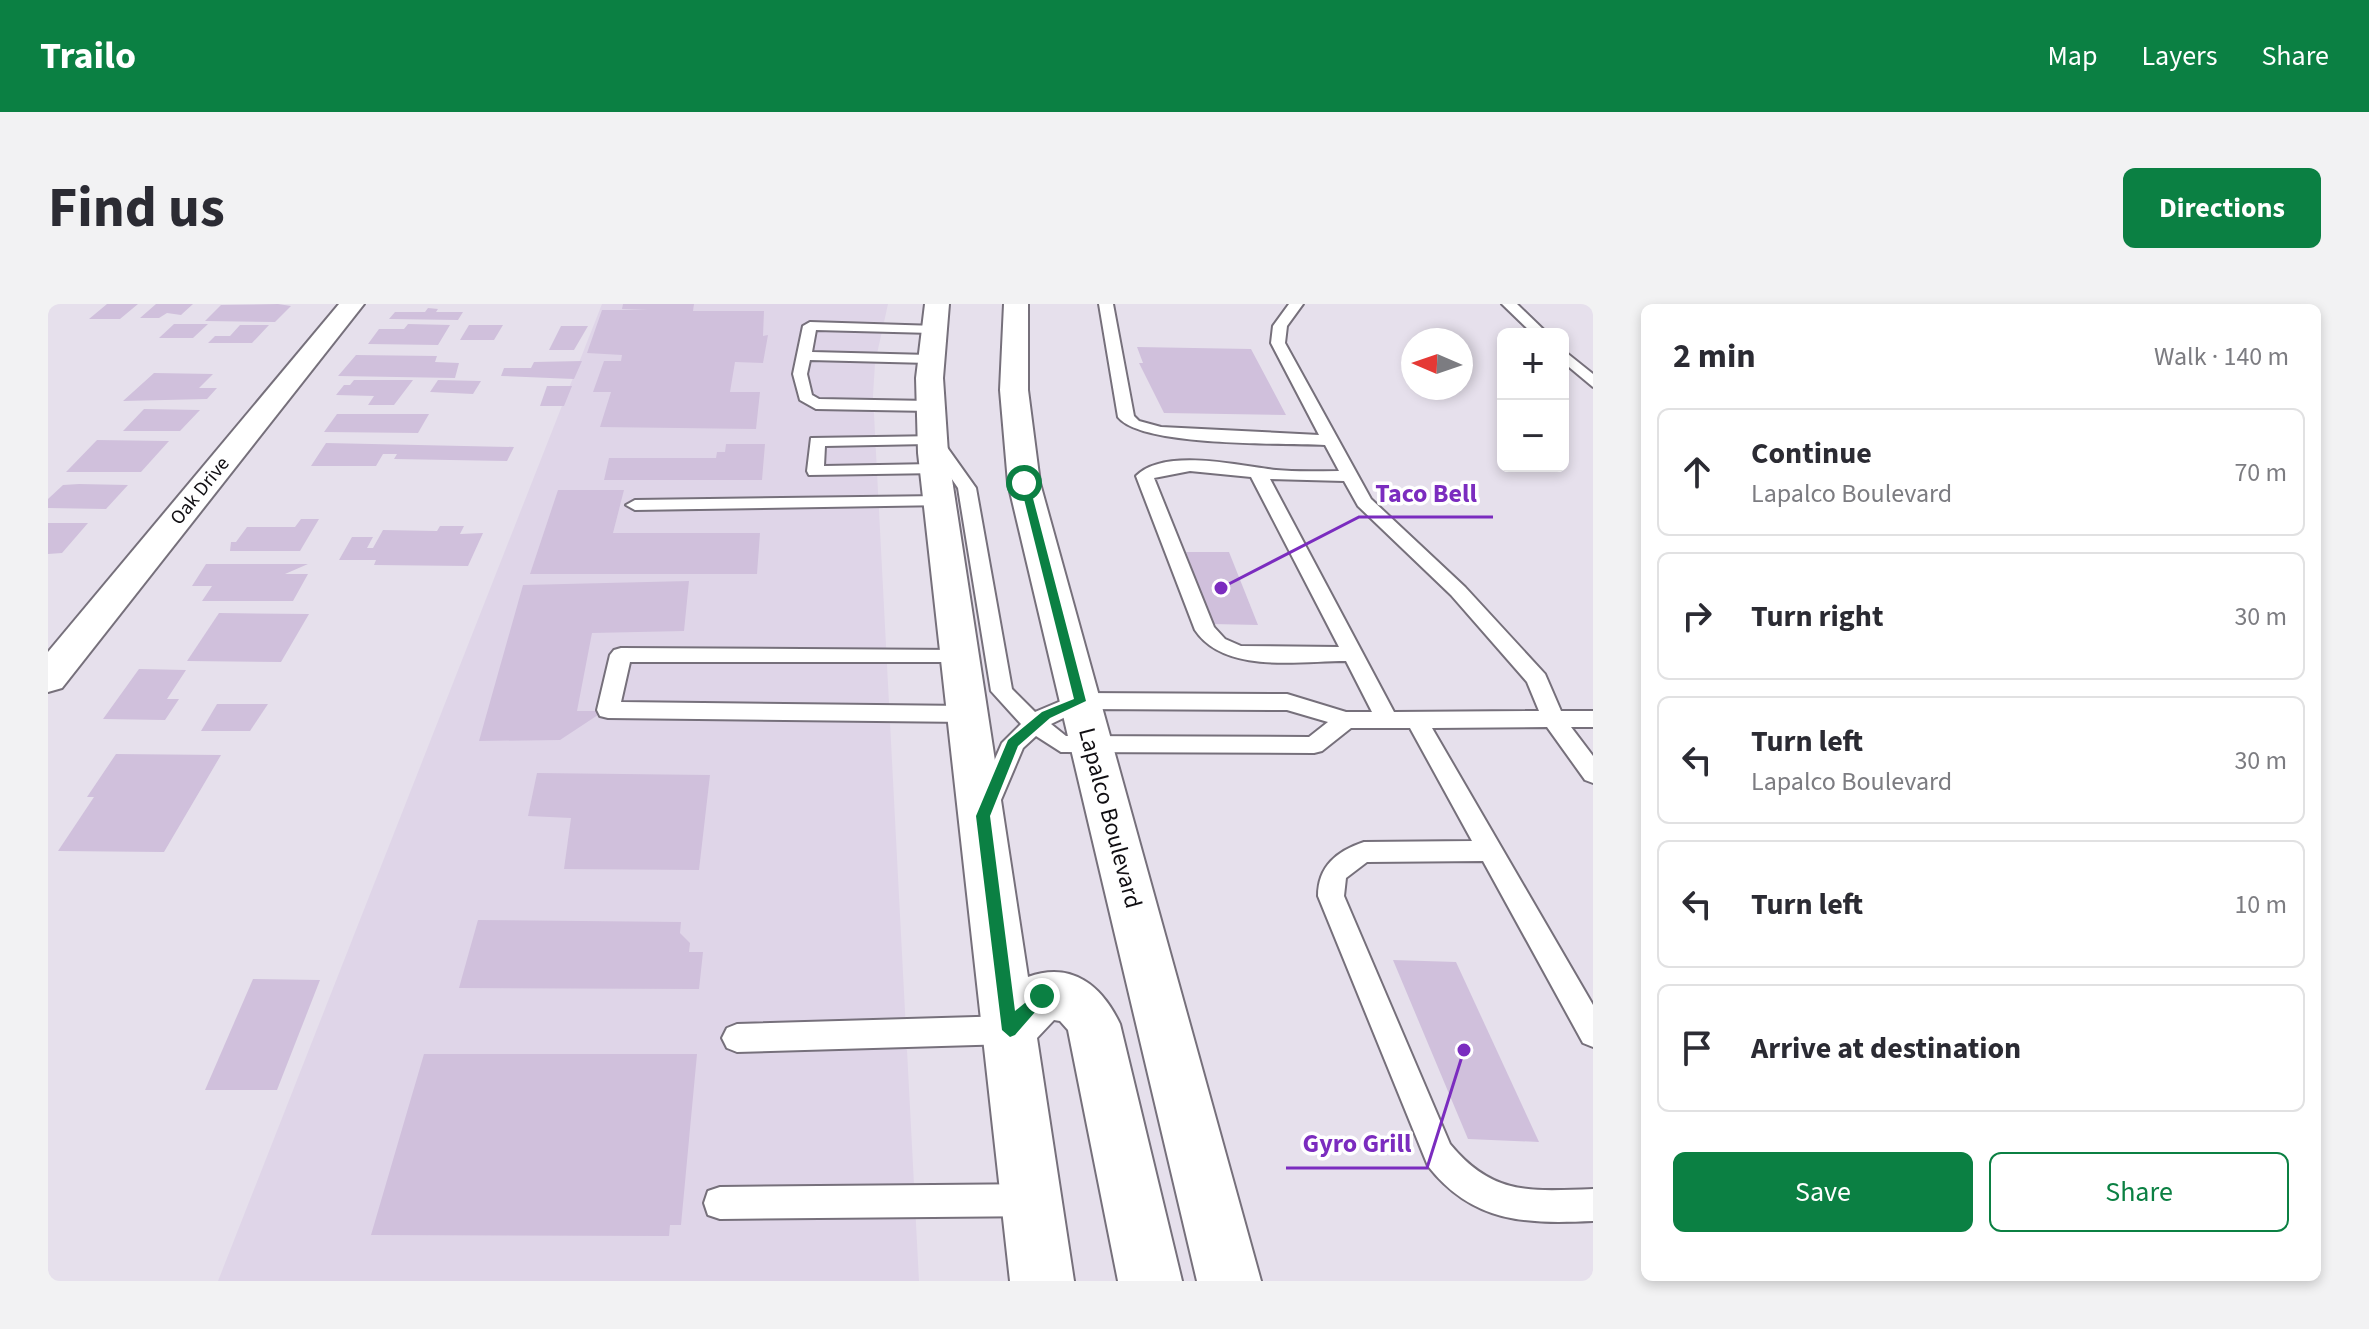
<!DOCTYPE html>
<meta charset="utf-8">
<style>
:root{--surface:#fff;--page:#f2f2f3;--text:#2b2b33;--muted:#7c7c81;--line:#e1e1e2;--accent:#0b8043}
body{margin:0;font-family:"Source Sans 3",sans-serif;background:var(--page);color:var(--text)}
.controls{position:absolute;right:24px;top:24px;display:grid;overflow:hidden;border-radius:12px;box-shadow:0 4px 12px #0003}
.controls button{width:72px;height:72px;display:grid;place-items:center;padding:0;border:0;border-bottom:2px solid var(--line);background:var(--surface);color:var(--text);font:40px sans-serif}
.compass{position:absolute;left:1353px;top:24px;width:72px;height:72px;border-radius:50%;background:var(--surface);box-shadow:0 4px 12px #0003;rotate:272deg}
.stop{position:absolute;width:24px;height:24px;margin:-18px;border:6px solid #0b8043;border-radius:50%;background:#fff}
.stop.end{background:#0b8043;border-color:#fff;box-shadow:0 2px 8px #0008}
.list{margin:0;padding:0;list-style:none}
h2{display:flex;justify-content:space-between;align-items:center;height:104px;margin:0;padding:0 32px;font-size:34px}
h2 small{font-size:26px;font-weight:400;color:var(--muted)}
.list li{display:grid;grid-template-columns:52px 1fr auto;gap:24px;align-items:center;box-sizing:border-box;height:128px;margin:0 16px 16px;padding:0 16px;border:2px solid var(--line);border-radius:12px}
.list b{display:block;font-size:30px;white-space:nowrap}
.list p{margin:0;font-size:26px;white-space:nowrap;color:var(--muted)}
.list em{font-size:26px;font-style:normal;color:var(--muted)}
.actions{display:flex;gap:16px;padding:24px 32px}
.actions a{flex:1;padding:18px 0;border:2px solid var(--accent);border-radius:12px;text-align:center;font-size:28px;color:var(--accent)}
.actions .main{background:var(--accent);color:#fff}
.icon{flex:none;width:44px;height:44px;fill:none;stroke:currentColor;stroke-width:2;stroke-linecap:round;stroke-linejoin:round}
.map{position:relative;flex:none;width:1545px;height:977px;overflow:hidden;border-radius:12px}
header{display:flex;align-items:center;gap:48px;box-sizing:border-box;height:112px;padding:0 40px;background:var(--accent);color:#fff}
header strong{font-size:38px}
nav{display:flex;gap:44px;margin-inline-start:auto;font-size:28px}
.intro{display:flex;align-items:center;justify-content:space-between;box-sizing:border-box;height:192px;padding:0 48px}
h1{margin:0;font-size:56px}
.button{padding:20px 36px;border-radius:12px;background:var(--accent);color:#fff;font-size:28px;font-weight:700}
main{display:flex;gap:48px;padding:0 48px}
aside{flex:1;background:var(--surface);border-radius:12px;box-shadow:0 4px 12px #0003}
.map>svg:first-child{display:block}
.built{fill:#dfd5e8}
.building{fill:#d0c0dc}
.lines{fill:none;stroke-linecap:round;stroke-linejoin:round}
.lane-casing{stroke:#76707b;stroke-width:4}
.street-casing{stroke:#76707b;stroke-width:4}
.primary-casing{stroke:#76707b;stroke-width:4}
.lane{fill:#fff;fill-rule:evenodd}
.street{fill:#fff;fill-rule:evenodd}
.primary{fill:#fff;fill-rule:evenodd}
.route{fill:#0b8043}
.labels{text-anchor:middle;dominant-baseline:central;stroke-width:7;stroke-linejoin:round;paint-order:stroke}
.far-street-label{font-size:20px;fill:#100e12;stroke:#fff}
.street-label{font-size:24px;fill:#100e12;stroke:#fff}
.leader{fill:none;stroke:#7b2cbf;stroke-width:3}
.callout-dot{fill:#7b2cbf;stroke:#fff;stroke-width:3}
.callout-label{font-size:26px;text-anchor:middle;font-weight:bold;fill:#7b2cbf;stroke:#fff;stroke-width:7;stroke-linejoin:round;paint-order:stroke}
</style>
<header>
<strong>Trailo</strong>
<nav><a>Map</a><a>Layers</a><a>Share</a></nav>
</header>
<div class="intro"><h1>Find us</h1><a class="button">Directions</a></div>
<main>
<div class="map">
<svg width="1545" height="977" viewBox="0 0 1545 977">
<rect width="100%" height="100%" fill="#e6e0ec"/>
<polygon class="built" points="554,0 840,0 827,59 825,91 871,977 170,977"/>
<g class="building">
<polygon points="59,0 90,0 72,15 41,15"/>
<polygon points="108,0 145,0 133,11 119,9 111,14 92,14"/>
<polygon points="230,0 243,2 227,18 157,17 173,1"/>
<polygon points="575,0 646,0 645,7 716,7 715,32 720,31 715,59 687,58 682,88 712,88 708,125 552,123 563,88 545,88 556,57 573,57 574,51 539,49 554,6 600,6 574,5"/>
<polygon points="380,4 390,5 388,8 415,8 410,16 341,15 347,8 377,8"/>
<polygon points="126,20 160,20 145,34 111,34"/>
<polygon points="360,20 402,21 390,41 320,40 331,25 356,25"/>
<polygon points="192,21 221,21 204,39 160,39 167,32 182,32"/>
<polygon points="421,21 455,21 446,36 412,36"/>
<polygon points="513,22 540,22 526,46 501,46"/>
<polygon points="1089,43 1203,45 1238,111 1116,109 1091,59 1095,59"/>
<polygon points="308,51 389,52 387,58 411,59 407,74 290,72"/>
<polygon points="534,57 526,75 453,72 456,64 483,64 486,58"/>
<polygon points="106,69 165,70 151,84 169,84 159,95 75,97"/>
<polygon points="306,76 365,76 346,101 320,101 326,92 288,91 296,81 302,81"/>
<polygon points="390,76 433,77 425,90 382,88"/>
<polygon points="499,82 524,82 516,102 492,102"/>
<polygon points="96,105 152,106 132,127 75,127"/>
<polygon points="289,110 381,110 370,129 276,128"/>
<polygon points="49,136 121,137 93,168 18,168"/>
<polygon points="278,139 466,143 459,157 346,155 349,150 335,150 328,162 263,162"/>
<polygon points="678,140 717,140 714,176 556,176 561,154 668,154 669,148 677,148"/>
<polygon points="15,181 31,180 80,181 58,205 0,204 0,195"/>
<polygon points="510,186 576,186 565,229 712,229 709,270 482,270"/>
<polygon points="253,215 271,215 252,247 182,247 183,238 188,238 199,223 247,223"/>
<polygon points="0,219 40,219 14,249 0,250"/>
<polygon points="392,222 416,222 412,230 435,229 420,262 326,261 328,256 291,256 304,233 325,233 319,244 325,244 335,226 389,227"/>
<polygon points="1138,248 1181,248 1210,321 1164,320"/>
<polygon points="158,260 260,260 237,270 260,270 245,297 154,297 164,282 144,282"/>
<polygon points="641,277 636,327 544,329 529,407 556,407 512,436 431,437 475,281"/>
<polygon points="171,309 261,310 233,358 139,357"/>
<polygon points="91,365 138,366 119,395 131,395 117,416 55,415"/>
<polygon points="169,400 220,400 202,427 153,427"/>
<polygon points="68,450 173,451 116,548 10,547 46,493 39,493"/>
<polygon points="489,469 662,471 651,566 516,565 523,514 480,512"/>
<polygon points="430,616 633,618 632,629 642,639 641,648 655,648 651,685 411,684"/>
<polygon points="1345,656 1408,658 1491,838 1420,835"/>
<polygon points="205,675 272,676 229,786 157,786"/>
<polygon points="376,750 649,750 633,921 622,921 621,932 323,931"/>
</g>
<g class="lines">
<defs>
<g id="lane">
<path d="M1051,0H1065L1086,112L1091,117L1113,123L1271,131L1223,39L1225,22L1241,0H1255L1239,22L1237,39L1323,195L1417,283L1497,370L1513,407H1545V423H1523L1545,452V479L1537,476L1499,423L1384,424L1545,701V743L1535,739L1435,557L1319,558L1298,574L1296,592L1402,840C1445,892 1482,887 1545,885V917C1477,920 1425,919 1380,862L1270,592C1270,562 1289,547 1316,538L1424,537L1362,424H1303L1274,447L1266,449L1013,448L988,432L975,444L947,510L938,512L929,510L926,503L954,439L973,420L943,387L910,184L880,140L777,142L776,162L886,160L892,161L894,165L892,169L761,171L759,167L763,134L891,132L928,184L964,385L987,408L1032,389L1239,390L1298,408H1324L1298,357C1251,357 1176,370 1147,326L1088,172C1116,143 1193,162 1228,166C1249,168 1270,167 1291,167L1277,141C1235,139 1093,143 1070,113ZM1142,167L1203,173L1291,343L1193,342L1177,335L1166,323L1106,174ZM1222,175L1296,177L1310,202L1403,291L1479,378L1491,407L1346,408ZM1034,405L1239,406L1280,418L1261,433L1018,432L1003,420Z"/>
<polygon points="1454,0 1469,0 1500,30 1485,30"/>
<polygon points="762,18 889,22 889,28 884,29 768,26 764,48 881,51 888,55 881,59 762,56 759,70 764,91 771,95 882,97 890,102 882,107 768,105 752,96 745,70 755,22"/>
<polygon points="1515,46 1545,70 1545,83 1515,58"/>
<polygon points="893,192 899,193 902,197 899,201 587,206 578,201 587,196"/>
<polygon points="573,344 913,346 920,348 924,353 920,358 582,358 573,398 920,402 928,404 931,410 928,416 920,418 560,414 552,412 549,406 562,351 566,346"/>
<polygon points="962,712 972,716 977,726 972,736 962,740 689,748 679,744 674,734 679,724 689,720"/>
<polygon points="983,880 995,884 999,896 995,908 983,912 672,915 660,911 656,899 660,887 672,883"/>
</g>
<polygon id="street" points="291,0 316,0 14,384 0,388 0,348"/>
<g id="primary">
<path d="M877,0H901L895,74L900,149L980,673C1024,657 1054,682 1072,720L1134,977H1070L1020,726L1012,717L1006,716L989,734L1026,977H962L870,149L868,74Z"/>
<polygon points="956,0 980,0 980,86 992,179 1213,977 1149,977 960,179 952,86"/>
</g>
</defs>
<use href="#lane" class="lane-casing"/>
<use href="#street" class="street-casing"/>
<use href="#primary" class="primary-casing"/>
<use href="#lane" class="lane"/>
<use href="#street" class="street"/>
<use href="#primary" class="primary"/>
</g>
<polygon class="route" points="976,176 981,179 1038,397 1002,414 970,442 942,512 967,707 994,685 1001,692 967,731 962,733 954,726 928,512 960,436 994,408 1026,395 972,179"/>
<g class="labels">
<g class="far-street-label">
<text transform="translate(152 187) rotate(-51)">Oak Drive</text>
</g>
<g class="street-label">
<text transform="translate(1062 514) rotate(75)">Lapalco Boulevard</text>
</g>
</g>
<path class="leader" d="M1173 284L1311 213H1445M1416 746L1379 864H1238"/>
<g class="callout-dot">
<circle cx="1173" cy="284" r="8"/>
<circle cx="1416" cy="746" r="8"/>
</g>
<g class="callout-label">
<text x="1378" y="198">Taco Bell</text>
<text x="1309" y="848">Gyro Grill</text>
</g>
</svg>
<div class="controls">
<button>+</button>
<button>−</button>
</div>
<svg class="compass" viewBox="-18 -18 36 36"><path d="M0-13l5 13h-10z" fill="#e53935"/><path d="M0 13l5-13h-10z" fill="#7c7c81"/></svg>
<div class="stop" style="left:976px;top:179px"></div>
<div class="stop end" style="left:994px;top:692px"></div>
</div>
<aside>
<h2>2 min<small>Walk · 140 m</small></h2>
<ul class="list">
<li><svg class="icon" aria-label="ahead" viewBox="0 0 24 24"><path d="M12 20V5M6 11l6-6 6 6"/></svg><div><b>Continue</b><p>Lapalco Boulevard</p></div><em>70 m</em></li>
<li><svg class="icon" aria-label="right" viewBox="0 0 24 24"><path d="M7 20v-9h11M14 6l5 5-5 5"/></svg><div><b>Turn right</b></div><em>30 m</em></li>
<li><svg class="icon" aria-label="left" viewBox="0 0 24 24"><path d="M17 20v-9H6M10 6l-5 5 5 5"/></svg><div><b>Turn left</b><p>Lapalco Boulevard</p></div><em>30 m</em></li>
<li><svg class="icon" aria-label="left" viewBox="0 0 24 24"><path d="M17 20v-9H6M10 6l-5 5 5 5"/></svg><div><b>Turn left</b></div><em>10 m</em></li>
<li><svg class="icon" aria-label="arrive" viewBox="0 0 24 24"><path d="M6 21V4h12l-3 4 3 4H6"/></svg><div><b>Arrive at destination</b></div></li>
</ul>
<div class="actions"><a class="main">Save</a><a>Share</a></div>
</aside>
</main>
